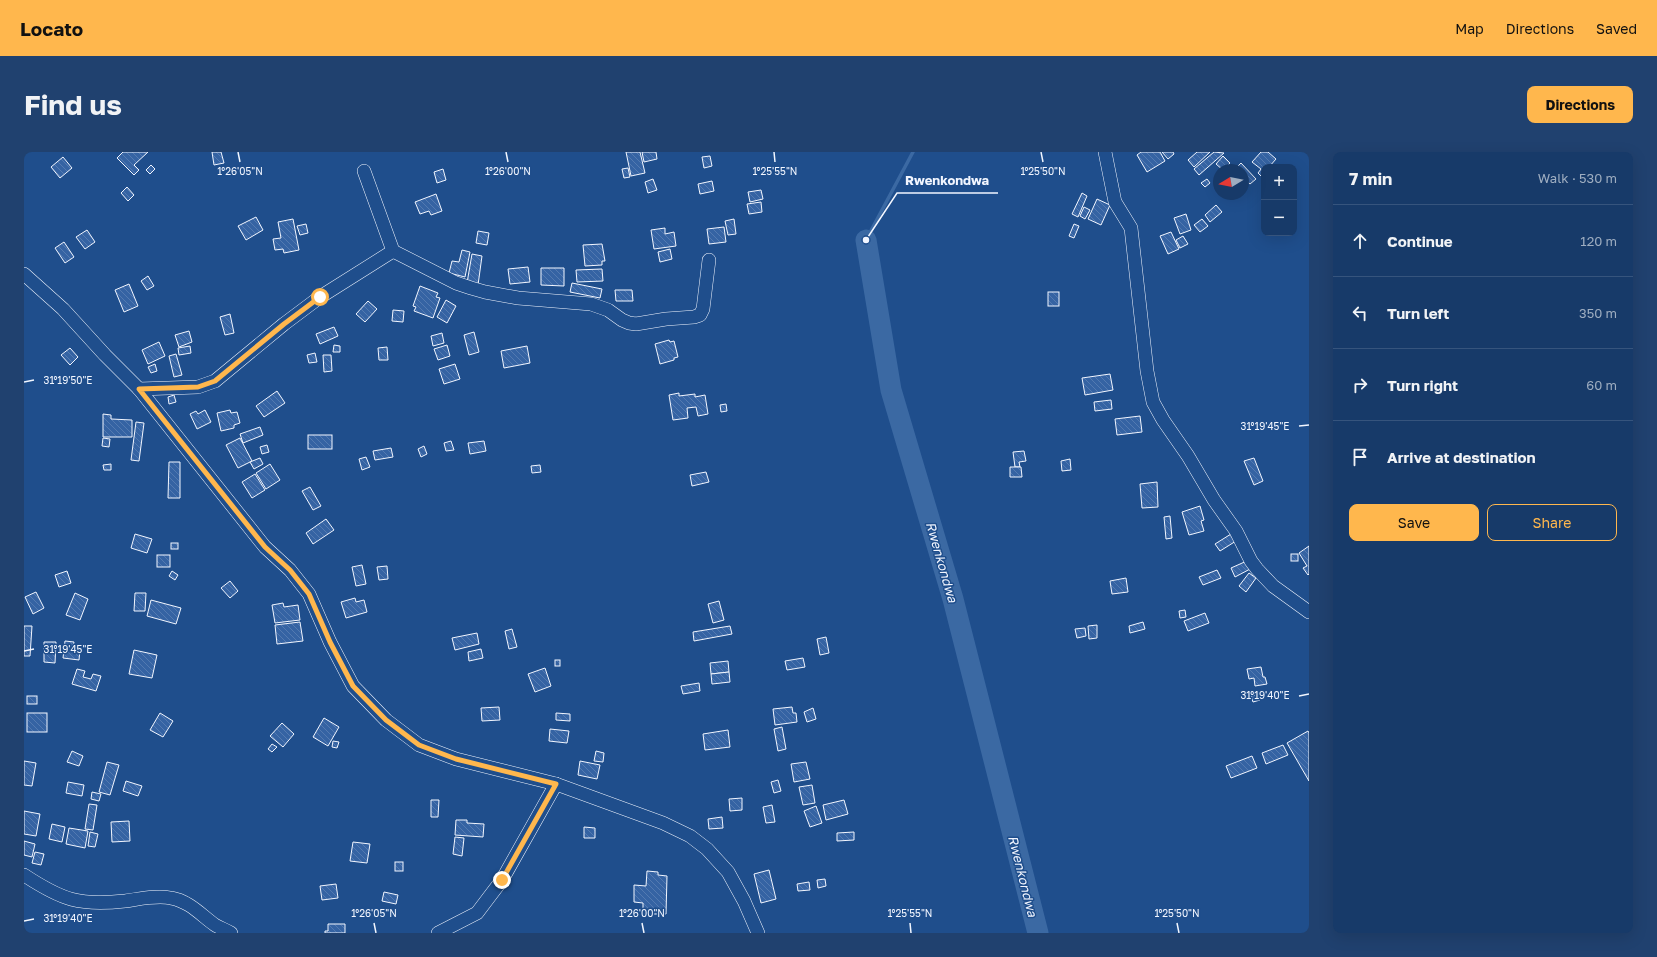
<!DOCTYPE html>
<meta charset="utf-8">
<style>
:root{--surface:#173a69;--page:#20416f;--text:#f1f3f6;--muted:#9eadc0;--line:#36547d;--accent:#ffb74d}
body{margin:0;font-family:"Golos Text",sans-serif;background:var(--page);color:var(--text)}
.controls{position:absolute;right:12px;top:12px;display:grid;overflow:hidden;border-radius:8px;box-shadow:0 4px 16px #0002}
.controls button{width:36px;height:36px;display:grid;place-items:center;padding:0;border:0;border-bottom:1px solid var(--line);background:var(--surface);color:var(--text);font:20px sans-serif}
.compass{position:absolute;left:1189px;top:12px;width:36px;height:36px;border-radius:50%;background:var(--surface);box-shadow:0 4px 16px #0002;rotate:260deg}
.stop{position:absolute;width:12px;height:12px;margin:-9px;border:3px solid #ffb74d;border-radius:50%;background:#fff}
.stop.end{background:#ffb74d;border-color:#fff;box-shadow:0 1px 4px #0008}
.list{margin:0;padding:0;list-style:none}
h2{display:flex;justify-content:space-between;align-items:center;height:52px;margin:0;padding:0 16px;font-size:17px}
h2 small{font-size:13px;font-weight:400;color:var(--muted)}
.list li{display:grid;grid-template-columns:26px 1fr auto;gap:12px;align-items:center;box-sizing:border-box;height:72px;padding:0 16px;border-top:1px solid var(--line)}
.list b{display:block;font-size:15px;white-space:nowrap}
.list em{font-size:13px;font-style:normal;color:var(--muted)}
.actions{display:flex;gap:8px;padding:12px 16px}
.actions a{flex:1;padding:9px 0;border:1px solid var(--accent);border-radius:8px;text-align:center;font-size:14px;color:var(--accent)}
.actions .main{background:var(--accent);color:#111}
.icon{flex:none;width:22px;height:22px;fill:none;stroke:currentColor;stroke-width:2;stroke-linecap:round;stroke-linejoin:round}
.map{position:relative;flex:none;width:1285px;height:781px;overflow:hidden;border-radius:8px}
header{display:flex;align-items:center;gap:24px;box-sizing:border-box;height:56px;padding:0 20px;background:var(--accent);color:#111}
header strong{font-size:19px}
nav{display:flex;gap:22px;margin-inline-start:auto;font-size:14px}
.intro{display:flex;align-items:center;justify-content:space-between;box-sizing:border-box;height:96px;padding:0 24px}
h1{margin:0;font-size:28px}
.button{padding:10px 18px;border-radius:8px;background:var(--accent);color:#111;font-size:14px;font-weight:700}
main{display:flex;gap:24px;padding:0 24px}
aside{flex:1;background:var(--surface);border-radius:8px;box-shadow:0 4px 16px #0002}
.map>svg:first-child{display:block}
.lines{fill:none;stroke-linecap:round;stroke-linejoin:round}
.stream{stroke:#3b69a3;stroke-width:3.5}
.river{stroke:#3b69a3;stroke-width:21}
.building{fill:url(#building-back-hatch);stroke:#f2f6ff}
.minor-casing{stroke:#f2f6ff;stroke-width:14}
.minor{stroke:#1f4e8c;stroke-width:13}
.route{stroke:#ffb74d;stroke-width:5}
.ticks{fill:none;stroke:#f2f6ff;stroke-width:1.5}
.labels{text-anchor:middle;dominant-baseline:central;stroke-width:3;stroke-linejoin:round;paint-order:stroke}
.water-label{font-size:13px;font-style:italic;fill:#f2f6ff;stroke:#1f4e8c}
.ticks-label{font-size:10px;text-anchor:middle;fill:#f2f6ff;stroke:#1f4e8c;stroke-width:3;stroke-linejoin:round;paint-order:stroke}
.leader{fill:none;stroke:#f2f6ff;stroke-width:1.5}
.callout-dot{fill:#f2f6ff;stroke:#1f4e8c;stroke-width:1.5}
.callout-label{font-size:13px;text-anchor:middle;font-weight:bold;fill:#f2f6ff;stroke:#1f4e8c;stroke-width:3;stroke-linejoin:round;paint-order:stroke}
</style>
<header>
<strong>Locato</strong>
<nav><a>Map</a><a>Directions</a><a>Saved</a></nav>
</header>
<div class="intro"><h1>Find us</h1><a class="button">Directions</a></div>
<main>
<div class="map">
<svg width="1285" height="781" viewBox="0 0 1285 781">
<defs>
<pattern id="building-back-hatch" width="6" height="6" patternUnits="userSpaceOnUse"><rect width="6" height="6" fill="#3563a3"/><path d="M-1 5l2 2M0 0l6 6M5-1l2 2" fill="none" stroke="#537ab1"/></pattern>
</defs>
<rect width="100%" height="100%" fill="#1f4e8c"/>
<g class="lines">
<polyline class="stream" points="842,88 889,0"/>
<polyline class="river" points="842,88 867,238 929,447 1014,781"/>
</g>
<g class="building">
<polygon points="99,0 124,0 110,13 115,18 110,23 93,6"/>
<polygon points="188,0 197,0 200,11 190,13"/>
<polygon points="602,0 616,0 621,21 607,24"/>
<polygon points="618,0 632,0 633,7 620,10"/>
<polygon points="1117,0 1136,0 1141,9 1123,20 1113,3"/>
<polygon points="1138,0 1149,0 1150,2 1144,7"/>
<polygon points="1173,0 1186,0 1170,15 1164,8"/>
<polygon points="1190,0 1200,1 1175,23 1170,17"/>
<polygon points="1237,0 1244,0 1252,7 1245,15 1240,15 1240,21 1237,24 1234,21 1237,17 1228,10"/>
<polygon points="686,4 688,14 680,16 678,5"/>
<polygon points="1199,4 1206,11 1199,18 1192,12"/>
<polygon points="39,5 48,16 36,26 27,15"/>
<polygon points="1217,11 1232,27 1226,32 1219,26 1219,18 1210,18"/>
<polygon points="127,13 131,17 126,22 122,18"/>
<polygon points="604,16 606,25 600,26 598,17"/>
<polygon points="419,17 422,28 413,31 410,20"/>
<polygon points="629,27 633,38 624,41 621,30"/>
<polygon points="1183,27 1186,31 1181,35 1177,31"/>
<polygon points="688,29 690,39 676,42 674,32"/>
<polygon points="103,35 110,43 104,49 97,41"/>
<polygon points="737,38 739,47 726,50 724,40"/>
<polygon points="1058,41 1063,44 1054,65 1048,62"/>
<polygon points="412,42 418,59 407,63 405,59 396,62 391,50"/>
<polygon points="1073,47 1086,53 1077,73 1064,67"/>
<polygon points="737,50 738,60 725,62 723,52"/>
<polygon points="1192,53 1198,60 1186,70 1181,63"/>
<polygon points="1060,55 1066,58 1061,67 1056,64"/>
<polygon points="1162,62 1167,78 1156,82 1150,66"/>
<polygon points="232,65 239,78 222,88 214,74"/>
<polygon points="269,67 275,98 260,101 259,97 251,98 249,87 257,86 254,70"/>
<polygon points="710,67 712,82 704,83 701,69"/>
<polygon points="1178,67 1184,74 1176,80 1170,73"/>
<polygon points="282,72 284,81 276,83 273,74"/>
<polygon points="1050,72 1055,74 1050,86 1045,84"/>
<polygon points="700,75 702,90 685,92 683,77"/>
<polygon points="641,76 641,82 650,80 652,94 630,97 627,78"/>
<polygon points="63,78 71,90 61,97 52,85"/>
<polygon points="454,79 465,81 463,93 452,91"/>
<polygon points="1147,80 1155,97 1144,102 1136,84"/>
<polygon points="1159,84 1164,92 1156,96 1152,88"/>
<polygon points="40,90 50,105 41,111 31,96"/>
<polygon points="578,92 581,109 578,109 578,113 561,114 559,93"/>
<polygon points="646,97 648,107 636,110 634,100"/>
<polygon points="438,98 446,100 441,125 425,121 428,109 435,110"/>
<polygon points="448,102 458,104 454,133 443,131"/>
<polygon points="504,115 506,130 486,132 484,117"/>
<polygon points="517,116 540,116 540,134 517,133"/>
<polygon points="578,117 579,129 553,130 552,118"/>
<polygon points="124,124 130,134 123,138 117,129"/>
<polygon points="548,131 578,137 576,146 546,140"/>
<polygon points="105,132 114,154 100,160 91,138"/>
<polygon points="396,134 414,141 412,145 416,146 409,166 390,159 392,155 389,154"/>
<polygon points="591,138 608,138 609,149 592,149"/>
<rect x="1024" y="140" width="11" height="14"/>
<polygon points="422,148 432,154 423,171 413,165"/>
<polygon points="344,149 353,157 341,170 332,162"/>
<polygon points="369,158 380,159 379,170 368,169"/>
<polygon points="206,162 210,181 201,183 196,165"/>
<polygon points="310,175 314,184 296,192 292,182"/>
<polygon points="165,179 168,190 155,195 151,183"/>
<polygon points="450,180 455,200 445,203 440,183"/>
<polygon points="418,181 420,191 409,194 407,184"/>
<polygon points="645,188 646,190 650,189 654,205 650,206 650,208 636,212 631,192"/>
<polygon points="135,190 141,204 124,212 118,198"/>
<polygon points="310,193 316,194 316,200 309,200"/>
<polygon points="423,193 426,204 414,208 410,197"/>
<polygon points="166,194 167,201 155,203 154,196"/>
<polygon points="503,194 506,211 480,216 477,199"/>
<polygon points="363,195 364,208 355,208 354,196"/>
<polygon points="46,196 54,205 46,213 37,203"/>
<polygon points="291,201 293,210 285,211 283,203"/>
<polygon points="152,202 158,223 150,225 145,204"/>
<polygon points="299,203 307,203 308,219 300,220"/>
<polygon points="131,212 133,219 127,221 124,215"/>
<polygon points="431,212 436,227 420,232 415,217"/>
<polygon points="1086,222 1089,238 1061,243 1058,226"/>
<polygon points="253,239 261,251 240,265 232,254"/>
<polygon points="655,241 655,244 671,242 671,245 681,243 684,262 674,264 672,255 663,256 664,266 649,268 645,243"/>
<polygon points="150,243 152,250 145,252 144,245"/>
<polygon points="1087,248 1088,257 1071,259 1070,250"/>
<polygon points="702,252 703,259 697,260 696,253"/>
<polygon points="181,258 187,270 173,277 166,262 172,259 174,262"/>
<polygon points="206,258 207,261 213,260 216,271 210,273 210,276 197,279 193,261"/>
<polygon points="79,262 87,263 87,267 108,268 108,285 79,285"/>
<polygon points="1116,264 1118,280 1093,283 1091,267"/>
<polygon points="112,270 120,271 115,309 107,308"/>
<polygon points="236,275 239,283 219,291 216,282"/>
<rect x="284" y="283" width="24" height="14"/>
<polygon points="79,286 86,287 85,295 78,294"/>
<polygon points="216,286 228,309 214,316 202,293"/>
<polygon points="427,289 430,298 422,299 420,291"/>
<polygon points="460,289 462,299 446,302 444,291"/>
<polygon points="243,293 245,300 238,302 236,295"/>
<polygon points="400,294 403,302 397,305 394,297"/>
<polygon points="367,296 369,305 351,308 349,299"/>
<polygon points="1000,299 1002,309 995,310 996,315 991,315 989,300"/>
<polygon points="342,305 346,315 338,318 335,307"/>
<polygon points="236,306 239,312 230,317 226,310"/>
<polygon points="1230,306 1239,329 1230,333 1220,309"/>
<polygon points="1046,307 1047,318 1038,319 1037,309"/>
<polygon points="145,310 156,310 156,346 144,346"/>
<polygon points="87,312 87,318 80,318 79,313"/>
<polygon points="246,312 256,328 242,337 232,321"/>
<polygon points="516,313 517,320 508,321 507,314"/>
<polygon points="986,315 997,315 998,325 986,325"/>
<polygon points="682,320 685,330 668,334 666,323"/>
<polygon points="231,322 241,338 228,346 218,330"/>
<polygon points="1133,330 1134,355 1118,356 1116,332"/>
<polygon points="286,335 297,354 289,358 278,339"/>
<polygon points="1176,354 1180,368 1177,369 1180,379 1165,383 1158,360"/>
<polygon points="1146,364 1148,386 1142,387 1140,365"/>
<polygon points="302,367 310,378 289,392 282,381"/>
<polygon points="111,382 128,387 123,401 107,396"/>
<polygon points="1207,382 1212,389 1196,399 1191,392"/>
<rect x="147" y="391" width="7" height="6"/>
<polygon points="1285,394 1285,422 1284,423 1279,416 1283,414 1275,401"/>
<rect x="1267" y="402" width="7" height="7"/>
<rect x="133" y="403" width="13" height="12"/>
<polygon points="1225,408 1228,416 1211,425 1207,416"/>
<polygon points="338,413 342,432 332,434 328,415"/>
<polygon points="363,414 364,427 355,428 353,415"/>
<polygon points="1193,418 1197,426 1179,433 1175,425"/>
<polygon points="43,419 47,431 35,435 31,423"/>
<polygon points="148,419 154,423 151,428 145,424"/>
<polygon points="1225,421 1232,426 1222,440 1215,434"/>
<polygon points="1102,426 1104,440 1088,442 1086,429"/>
<polygon points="206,429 214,439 206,446 197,436"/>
<polygon points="12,440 20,456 9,462 1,445"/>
<polygon points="51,441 64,447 56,468 42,463"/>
<polygon points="111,441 122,441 121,459 110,459"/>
<polygon points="331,446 332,450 340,448 343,460 322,466 317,450"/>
<polygon points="127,448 157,456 152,472 123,464"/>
<polygon points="695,449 700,468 689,471 684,452"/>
<polygon points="259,451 260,455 274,453 276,468 251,471 248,453"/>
<polygon points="1161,458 1162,465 1156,466 1155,459"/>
<polygon points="1181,461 1185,471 1164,479 1160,469"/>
<polygon points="276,470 279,489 253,492 251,473"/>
<polygon points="1119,470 1121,477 1106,481 1105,474"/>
<polygon points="1073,473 1073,486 1065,487 1064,474"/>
<polygon points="0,474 8,474 6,504 0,504"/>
<polygon points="706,474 708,482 670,489 669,480"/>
<polygon points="1061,476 1062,484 1053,486 1051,477"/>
<polygon points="488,477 493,495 485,497 481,479"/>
<polygon points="453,481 455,492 431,498 428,486"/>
<polygon points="802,485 805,501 796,503 793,487"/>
<polygon points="41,489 50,490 49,497 56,498 55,508 39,506"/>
<polygon points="20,490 32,490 31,511 20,510"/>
<polygon points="457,497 459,506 445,509 444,500"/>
<polygon points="110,498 133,503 128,526 105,522"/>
<polygon points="779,506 781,515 763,518 761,509"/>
<rect x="531" y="508" width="5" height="6"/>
<polygon points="704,509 705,520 687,522 686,511"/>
<polygon points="1237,515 1239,525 1241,525 1243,532 1231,534 1230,526 1225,527 1223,517"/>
<polygon points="521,516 527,534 511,540 504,522"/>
<polygon points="53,517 61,519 59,525 67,527 69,522 77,524 72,539 48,532"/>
<polygon points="705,520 706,530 688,532 687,522"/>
<polygon points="675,531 676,539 659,542 657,534"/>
<polygon points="1235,542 1236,548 1229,550 1227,544"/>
<rect x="3" y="544" width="10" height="8"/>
<polygon points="475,555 476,568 458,569 457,556"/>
<polygon points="768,555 769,561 772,561 773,570 751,573 749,557"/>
<polygon points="789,556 792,567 783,570 780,560"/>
<rect x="3" y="561" width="20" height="19"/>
<polygon points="136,561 149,569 139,585 126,578"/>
<polygon points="532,561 546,562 546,569 532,568"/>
<polygon points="300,566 315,575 304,594 289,585"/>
<polygon points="258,571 270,582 259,595 246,584"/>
<polygon points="758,575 762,597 754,599 750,577"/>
<polygon points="526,577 545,579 543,591 525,589"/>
<polygon points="704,578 706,595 681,598 679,582"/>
<polygon points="1284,579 1285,581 1285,629 1263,591"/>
<polygon points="309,589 315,590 313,596 308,595"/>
<polygon points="248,592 253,595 248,600 244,597"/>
<polygon points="1259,593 1264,603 1242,612 1238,601"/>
<polygon points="48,599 59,604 55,614 43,610"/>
<polygon points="572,599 580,601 579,610 570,609"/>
<polygon points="1228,604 1233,616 1207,626 1202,614"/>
<polygon points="0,609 12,611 8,634 0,633"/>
<polygon points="556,609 576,613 573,627 554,623"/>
<polygon points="83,610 95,613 86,643 75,640"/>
<polygon points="782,610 786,627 770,630 767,612"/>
<polygon points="754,628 757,639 750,641 747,630"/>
<polygon points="102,629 118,634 114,644 99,639"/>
<polygon points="44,630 60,633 58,644 42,641"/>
<polygon points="788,633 791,651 779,653 775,635"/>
<polygon points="68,640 77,642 75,649 67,647"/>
<polygon points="718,646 718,658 706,659 705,647"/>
<polygon points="407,648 415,648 414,665 407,665"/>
<polygon points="820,648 824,662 802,668 799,653"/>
<polygon points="65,652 73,653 69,678 61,677"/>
<polygon points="748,653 751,670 742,671 739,655"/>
<polygon points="792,654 798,671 786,675 780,659"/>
<polygon points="0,659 16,662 12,684 0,682"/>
<polygon points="698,665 699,676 685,677 684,667"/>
<polygon points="432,668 443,668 443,671 460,672 459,685 431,683"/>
<polygon points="105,669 106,689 88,690 87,670"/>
<polygon points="28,672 41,675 38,690 25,687"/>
<polygon points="560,675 571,676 571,686 560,686"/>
<polygon points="45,676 64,679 61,696 42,692"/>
<polygon points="66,680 74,682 71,695 64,694"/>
<polygon points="830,680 830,688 813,689 813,681"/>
<polygon points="431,685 440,686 438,704 429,702"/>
<polygon points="0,689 11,692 8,705 0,703"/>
<polygon points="329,690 346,692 343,711 326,709"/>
<polygon points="11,700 20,702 17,713 8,711"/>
<rect x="371" y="710" width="8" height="9"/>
<polygon points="745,718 752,747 737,751 730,722"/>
<polygon points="623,719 634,720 634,723 643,724 642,762 619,762 619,751 610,750 610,733 622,734"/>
<polygon points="801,727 802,734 794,736 793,728"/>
<polygon points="785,730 786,738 774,739 773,732"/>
<polygon points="312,732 314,746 298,748 296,734"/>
<polygon points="360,740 374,743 372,752 358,749"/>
<polygon points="304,772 321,772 321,781 301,781 301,779 304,779"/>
</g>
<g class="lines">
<defs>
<g id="minor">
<polyline points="1081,0 1091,50 1107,76 1123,219 1129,250 1139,268 1164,304 1190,348 1212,379 1227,409 1233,417 1249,434 1285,460"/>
<polyline points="340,19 369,99 432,131 447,136 461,140 494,146 567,152 584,158 598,168 605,171 612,172 642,167 670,165 676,163 679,157 685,108"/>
<polyline points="0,122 39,157 81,203 115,237 241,395 266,418 285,442 306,490 329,534 362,568 395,593 432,607 532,632 639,671 666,684 683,697 704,720 720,749 734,781"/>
<polyline points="115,237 174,235 191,229 260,172 296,145 369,99"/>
<path d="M0,723C38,748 55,754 101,749C116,747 132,743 147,746C165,749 177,763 191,773C196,776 202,778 207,781"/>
<polyline points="414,781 453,761 478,728 532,632"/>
</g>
</defs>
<use href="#minor" class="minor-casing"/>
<use href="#minor" class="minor"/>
</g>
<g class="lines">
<polyline class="route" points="296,145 260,172 191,229 174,235 115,237 241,395 266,418 285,442 306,490 329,534 362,568 395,593 432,607 532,632 478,728"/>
</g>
<path class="ticks" d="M214,0L216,10M482,0L484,10M750,0L751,10M1017,0L1019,10M0,230L10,228M1275,274L1285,273M0,499L10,497M1275,544L1285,542M0,769L10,767M350,771L352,781M618,771L620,781M886,771L887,781M1153,771L1155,781"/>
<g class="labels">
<g class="water-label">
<text transform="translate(918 410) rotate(74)">Rwenkondwa</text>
<text transform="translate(999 724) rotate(76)">Rwenkondwa</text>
</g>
</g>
<g class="ticks-label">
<text x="216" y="23">1°26'05"N</text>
<text x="484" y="23">1°26'00"N</text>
<text x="751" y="23">1°25'55"N</text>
<text x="1019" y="23">1°25'50"N</text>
<text x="44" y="232">31°19'50"E</text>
<text x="1241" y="278">31°19'45"E</text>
<text x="44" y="501">31°19'45"E</text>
<text x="1241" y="547">31°19'40"E</text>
<text x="350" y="765">1°26'05"N</text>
<text x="618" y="765">1°26'00"N</text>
<text x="886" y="765">1°25'55"N</text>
<text x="1153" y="765">1°25'50"N</text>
<text x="44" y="770">31°19'40"E</text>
</g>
<path class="leader" d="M842 88L873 41H974"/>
<circle class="callout-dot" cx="842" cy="88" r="4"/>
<g class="callout-label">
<text x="923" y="33">Rwenkondwa</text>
</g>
</svg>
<div class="controls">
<button>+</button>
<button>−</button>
</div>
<svg class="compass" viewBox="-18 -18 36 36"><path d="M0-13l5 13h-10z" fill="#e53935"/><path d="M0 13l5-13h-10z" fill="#9eadc0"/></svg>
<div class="stop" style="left:296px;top:145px"></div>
<div class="stop end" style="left:478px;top:728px"></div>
</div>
<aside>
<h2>7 min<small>Walk · 530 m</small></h2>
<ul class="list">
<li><svg class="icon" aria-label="ahead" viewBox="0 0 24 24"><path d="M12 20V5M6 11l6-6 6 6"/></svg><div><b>Continue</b></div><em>120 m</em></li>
<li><svg class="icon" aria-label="left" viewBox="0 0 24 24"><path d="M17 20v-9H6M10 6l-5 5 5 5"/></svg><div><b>Turn left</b></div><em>350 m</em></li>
<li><svg class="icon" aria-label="right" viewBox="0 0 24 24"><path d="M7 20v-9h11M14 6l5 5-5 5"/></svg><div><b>Turn right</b></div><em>60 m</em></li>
<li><svg class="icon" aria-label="arrive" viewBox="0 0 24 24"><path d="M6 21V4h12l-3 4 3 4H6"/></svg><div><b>Arrive at destination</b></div></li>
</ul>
<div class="actions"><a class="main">Save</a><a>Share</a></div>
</aside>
</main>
